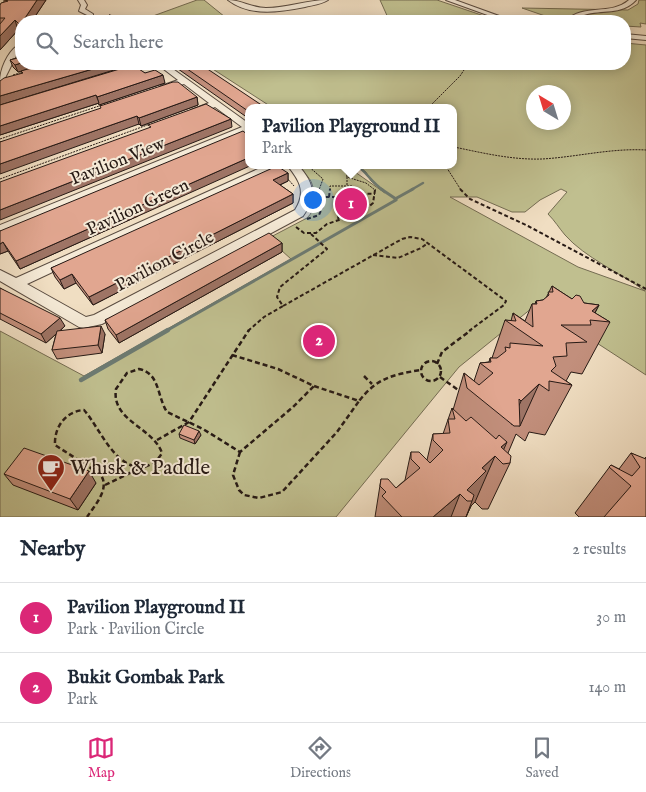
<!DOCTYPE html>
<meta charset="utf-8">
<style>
:root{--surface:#fff;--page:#f2f2f3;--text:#1f2937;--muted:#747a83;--line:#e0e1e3;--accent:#db2777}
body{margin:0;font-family:"IM FELL English",serif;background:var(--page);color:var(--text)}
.compass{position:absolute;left:526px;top:85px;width:45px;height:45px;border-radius:50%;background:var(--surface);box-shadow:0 2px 12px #0003;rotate:322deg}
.you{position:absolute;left:312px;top:199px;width:18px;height:18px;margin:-12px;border:4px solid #fff;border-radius:50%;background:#1a73e8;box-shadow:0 0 0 8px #1a73e833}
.badge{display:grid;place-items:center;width:32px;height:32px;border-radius:50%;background:var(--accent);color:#fff;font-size:16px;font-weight:700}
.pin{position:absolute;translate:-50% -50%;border:2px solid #fff;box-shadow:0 1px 5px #0006}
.popup{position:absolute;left:245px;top:104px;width:212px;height:65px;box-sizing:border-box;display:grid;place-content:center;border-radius:10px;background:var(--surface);filter:drop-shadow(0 1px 4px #0005);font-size:16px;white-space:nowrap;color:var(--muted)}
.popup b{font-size:19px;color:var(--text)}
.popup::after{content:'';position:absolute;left:50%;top:100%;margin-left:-10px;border:10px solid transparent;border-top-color:var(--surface)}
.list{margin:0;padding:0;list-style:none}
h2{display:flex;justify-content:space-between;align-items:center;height:65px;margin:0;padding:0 20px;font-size:21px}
h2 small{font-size:16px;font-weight:400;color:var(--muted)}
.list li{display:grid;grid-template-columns:32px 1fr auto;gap:15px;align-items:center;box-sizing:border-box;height:70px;padding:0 20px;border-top:1px solid var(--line)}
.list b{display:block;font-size:19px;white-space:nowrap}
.list p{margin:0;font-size:16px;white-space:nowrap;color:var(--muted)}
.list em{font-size:16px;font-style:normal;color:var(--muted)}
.icon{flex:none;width:28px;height:28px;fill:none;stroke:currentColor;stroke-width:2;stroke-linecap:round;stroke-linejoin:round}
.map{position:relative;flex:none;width:646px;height:517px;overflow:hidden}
.search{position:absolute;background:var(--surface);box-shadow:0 2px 12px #0003;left:15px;right:15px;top:15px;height:55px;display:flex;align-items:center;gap:12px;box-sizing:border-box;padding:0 18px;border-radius:20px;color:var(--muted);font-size:19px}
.sheet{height:205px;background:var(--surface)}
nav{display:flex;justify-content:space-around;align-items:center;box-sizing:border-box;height:70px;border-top:1px solid var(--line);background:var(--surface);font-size:14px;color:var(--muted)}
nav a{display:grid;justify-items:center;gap:2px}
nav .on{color:var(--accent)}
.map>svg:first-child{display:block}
.green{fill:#c0bf8f;stroke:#746c52;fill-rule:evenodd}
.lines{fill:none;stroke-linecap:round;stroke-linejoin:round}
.stream-far2{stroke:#6c7b73;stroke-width:2.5}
.stream-far1{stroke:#6c7b73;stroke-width:3}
.stream{stroke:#6c7b73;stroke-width:4.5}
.minor-casing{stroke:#594b40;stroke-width:2}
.path-far2{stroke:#271a15;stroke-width:1;stroke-dasharray:2 1;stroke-linecap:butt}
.path-far1{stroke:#271a15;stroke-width:2;stroke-dasharray:4 2.5;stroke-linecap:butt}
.path{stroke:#271a15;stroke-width:2.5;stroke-dasharray:5 3;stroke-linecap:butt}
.minor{fill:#f5ead7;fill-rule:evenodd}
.wall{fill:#c28f7c;stroke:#271a15}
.shaded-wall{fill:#9e7465;stroke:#271a15}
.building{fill:#e1a690;stroke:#271a15}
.labels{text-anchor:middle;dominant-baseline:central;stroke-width:4;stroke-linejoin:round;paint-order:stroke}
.street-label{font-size:18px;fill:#271a15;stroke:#f5ead7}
.near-poi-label{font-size:21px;fill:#271a15;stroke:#f5ead7;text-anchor:start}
</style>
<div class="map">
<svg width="646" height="517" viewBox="0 0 646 517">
<rect width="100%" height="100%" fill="#f0dec2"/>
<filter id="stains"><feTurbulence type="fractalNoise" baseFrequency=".004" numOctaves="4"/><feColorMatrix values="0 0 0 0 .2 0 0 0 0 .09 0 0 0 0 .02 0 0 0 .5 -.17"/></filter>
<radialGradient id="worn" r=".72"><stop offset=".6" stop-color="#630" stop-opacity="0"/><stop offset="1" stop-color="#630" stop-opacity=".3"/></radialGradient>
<g class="green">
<polygon points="197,0 204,0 230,21 142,20"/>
<polygon points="380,0 437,0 499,21 388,21 389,20"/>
<polygon points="639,0 646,0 646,24 640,23 641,27 625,26 625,21 579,19 578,21 555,21 554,19 522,8 628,10 638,4"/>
<path d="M625,43L646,45V375L537,304L459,367L336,517H0V331L84,376L291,259L271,241L265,240L307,218C316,210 316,195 312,184C310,177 301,170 297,165H345L385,193L371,181L366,172L357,165H454V108H273L205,64H234L241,68L251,66L250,64H625ZM534,92H564V122H534ZM561,189L567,192L548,214C555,221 559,228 565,235C584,257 622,274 645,291L578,267L450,197H477L512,212H525L540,200Z"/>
</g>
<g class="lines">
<g class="stream-far2">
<path d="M356,165C368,173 370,181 383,190"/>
<polyline points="411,190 423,183"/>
</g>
<g class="stream-far1">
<polyline points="381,189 396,199"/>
<polyline points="395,199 413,189"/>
<polyline points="166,331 396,200"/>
</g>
<polyline class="stream" points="81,380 168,330"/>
<defs>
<g id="minor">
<polygon points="78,0 84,0 87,5 85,9 93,14 93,16 89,16 79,11 81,5"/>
<path d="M228,0C241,0 252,8 266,8C287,8 307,0 328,0C322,4 313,5 305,7C280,12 250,17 228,0Z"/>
<polygon points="446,0 455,0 513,21 504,21"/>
<path d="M629,0H636C621,16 602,9 584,15C576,17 574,22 566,21C583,3 611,16 629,0Z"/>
<polygon points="625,34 646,36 646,40 625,38"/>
<path d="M18,45H21V50L18,52L4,80L0,82C0,69 7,53 18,45Z"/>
<polygon points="141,64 153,64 122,74 118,72"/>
<polygon points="157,64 166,64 248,123 248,131 0,233 0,225 242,127 215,107 197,114 191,114 191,110 209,103 184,84 161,90 161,86 178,80"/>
<path d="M267,165H281L27,284L86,317L94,315L295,210C307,191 299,180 287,165H298C313,182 318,195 303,216L102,324L84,328L79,327L0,281V270L16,278Z"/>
</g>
</defs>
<use href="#minor" class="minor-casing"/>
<g class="path-far2">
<polyline points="21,30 13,32 21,38"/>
<polyline points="13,75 23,72"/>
<polyline points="428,108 460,76 468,64"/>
<polyline points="0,139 102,105"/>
<path d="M454,147C483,153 512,160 542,159C577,157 611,148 646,150"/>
<polyline points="307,165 323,179 319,190"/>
<polyline points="342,165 345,167 347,177 366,183 375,190"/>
<polyline points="445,165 461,190"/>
<polyline points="347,177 347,186"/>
<polyline points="287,178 294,186"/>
<polyline points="0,179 150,124"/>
<polyline points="330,190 330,186 352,186 352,190"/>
</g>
<g class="path-far1">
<polyline points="352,189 352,193 375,194"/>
<polyline points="460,189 470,199 528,226 646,289"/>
<polyline points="319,197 340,197 338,221"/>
<polyline points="329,197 330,189"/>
<polyline points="341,205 359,205 361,194"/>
<polyline points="307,219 319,215 323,206 318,192 320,189"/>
<polyline points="296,227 304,233 316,233 327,224 342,219 352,211 366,209 373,203 375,190 373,189"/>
<polyline points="373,255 398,258 421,248 428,243"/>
<polyline points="283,306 402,239 410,237 422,239 506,301 504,305 469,331"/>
<polyline points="248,331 264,317 283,306 277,297 280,287 327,249 311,234"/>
</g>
<g class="path">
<path d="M232,355L278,369L314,386L359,401C377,378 392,375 420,370"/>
<circle cx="431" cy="371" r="10"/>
<polyline points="437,364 442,352 471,330"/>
<polyline points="364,376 372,384"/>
<polyline points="440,377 461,392"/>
<polyline points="157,440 189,422 249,330"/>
<polyline points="240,452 233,475 239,490 244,495 259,498 282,492 337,432 359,401"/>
<polyline points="105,485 140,468"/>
<path d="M87,517C95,505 111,488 100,474L55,445C54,427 66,411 84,410C100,428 115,470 144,467C152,465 158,460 162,453C153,427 111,421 116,389L127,373L139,369C160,373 157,397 167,412L203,429L240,452L293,407L314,386"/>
</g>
<use href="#minor" class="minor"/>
</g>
<g class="wall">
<polygon points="4,0 46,0 32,21 21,21 21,33 18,30 0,50 0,5 4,2"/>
<polygon points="109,15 134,21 110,21"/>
<polygon points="21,50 21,64 127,65 127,66 145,73 165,83 99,105 99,103 0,135 0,105 22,73 21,71 18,72 13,67 10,60 19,57 18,54"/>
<polygon points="171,64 200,64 248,108 248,118"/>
<polygon points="197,97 198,105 141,126 139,124 0,142"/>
<polygon points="288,173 288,181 280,185 293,194 293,203 93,305 76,283 64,289 55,277 51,268"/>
<polygon points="138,216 20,269 8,251 0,254 0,231"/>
<polygon points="282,243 282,252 119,343 108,329 105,320"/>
<polygon points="552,286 572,299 584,303 599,305 595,313 610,322 582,374 571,372 566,381 572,385 545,435 529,432 525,441 516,434 508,453 510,463 488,509 482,509 475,502 471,506 466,517 375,517 381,479 396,488 405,480 411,452 427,460 433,434 443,434 452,408 453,410 464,373 474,381 480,363 489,362 490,358 492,358 505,320 511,321 513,313 525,321 532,304 535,304 536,301 543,300 546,298"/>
<polygon points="0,288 65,326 60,331 105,334 102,353 57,359 52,350 56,334 46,343 0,319"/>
<polygon points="179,434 201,435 195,444 180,438"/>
<polygon points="631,453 644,459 646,457 646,517 579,517 575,513 611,465 619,469"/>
<polygon points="4,474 96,483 78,510 13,485"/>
</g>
<g class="shaded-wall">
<polygon points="37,0 46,0 32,21 23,21"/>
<polygon points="15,20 18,30 0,50 0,36"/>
<polygon points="21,63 21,64 48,64 18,72 15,65"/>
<polygon points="110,64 130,64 127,65 127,66 0,105 0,96"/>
<polygon points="163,75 165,83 99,105 97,97"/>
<polygon points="96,95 99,103 0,135 0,126"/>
<polygon points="197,97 198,105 141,126 139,118"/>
<polygon points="137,116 139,124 0,174 0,164"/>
<polygon points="231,119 232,127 0,220 0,210"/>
<polygon points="248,158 248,165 252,165 20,269 16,261"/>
<polygon points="288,173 288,181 273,188 273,180"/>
<polygon points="293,194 293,203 93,305 89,297"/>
<polygon points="3,242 8,251 0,254 0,244"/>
<polygon points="282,243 282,252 119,343 116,335"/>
<polygon points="72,274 76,283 64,289 60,280"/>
<polygon points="599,305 591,320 592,311"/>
<polygon points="60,318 65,326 46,343 41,334"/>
<polygon points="101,326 105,334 102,353 98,345"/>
<polygon points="539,384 520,426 511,424 521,401"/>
<polygon points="199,431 201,435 195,444 194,440"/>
<polygon points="507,442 499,460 501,447"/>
<polygon points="495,456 475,502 471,506 466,517 472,501 467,490 482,468"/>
<polygon points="89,471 96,483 78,510 70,499"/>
<polygon points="460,494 451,517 433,517"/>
</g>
<g class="building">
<polygon points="5,0 37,0 23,21 21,21 20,25 15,20 0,36 0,24 5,18 0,18 0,5 1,3 8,1"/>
<polygon points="109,15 130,19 134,21 118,21"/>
<polygon points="89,19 92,21 72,21 73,20"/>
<polygon points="21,50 21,63 15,65 10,60 21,57 18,54"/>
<polygon points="45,64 110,64 0,96 0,81 4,78 23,73 21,71"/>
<polygon points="180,64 200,64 266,108 248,108 248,111"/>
<polygon points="133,65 145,73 155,70 163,75 97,97 96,95 0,126 0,105"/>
<polygon points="173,82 178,82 197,97 139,118 137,116 0,164 0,142 101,108 100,106"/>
<polygon points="206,104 231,119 0,210 0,182 151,127 148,125"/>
<polygon points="243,131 248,135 248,158 16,261 3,242 0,244 0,231"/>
<polygon points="277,166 288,173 273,180 293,194 89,297 72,274 60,280 51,268"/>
<polygon points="269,233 282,243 116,335 105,320"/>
<polygon points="552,286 572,299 576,295 580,296 584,303 599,305 592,311 610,322 590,320 591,325 561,325 587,342 566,343 567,356 553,357 556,366 551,371 572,385 549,381 549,391 539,384 521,401 519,399 520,426 514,426 467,388 464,373 479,385 493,373 480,363 491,362 490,358 497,358 506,351 505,347 510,348 510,343 543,346 505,320 516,321 513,313 533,327 532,304 537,304 536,301 543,300 549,295 548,292 553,292"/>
<polygon points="0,288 60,318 41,334 0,313"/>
<polygon points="101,326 98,345 52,350 57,331"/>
<polygon points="452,408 466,421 471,417 496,439 499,435 507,442 501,447 511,456 510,463 503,464 495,456 482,468 486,471 467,490 474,495 472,501 467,501 460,494 433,517 402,517 382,496 386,492 380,486 381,479 388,479 396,488 420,468 411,459 411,452 419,452 430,463 443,450 433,440 433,434 450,433 448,419 455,419"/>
<polygon points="184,425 199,431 194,440 179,434"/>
<polygon points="24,448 89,471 70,499 4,474"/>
<polygon points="631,453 646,459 646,517 604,517 631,486 609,467 611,465 632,476 640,467"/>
</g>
<defs>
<symbol id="cafe-pin" viewBox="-11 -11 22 30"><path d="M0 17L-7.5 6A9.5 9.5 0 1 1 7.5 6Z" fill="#8f2418" stroke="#f5ead7"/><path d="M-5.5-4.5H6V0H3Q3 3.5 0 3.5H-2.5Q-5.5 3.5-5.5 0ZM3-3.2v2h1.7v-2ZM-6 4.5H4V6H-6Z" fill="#fff"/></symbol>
</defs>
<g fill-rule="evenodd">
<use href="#cafe-pin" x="35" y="452" width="32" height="43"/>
</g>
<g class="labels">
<g class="street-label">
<text transform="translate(118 162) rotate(-22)">Pavilion View</text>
<text transform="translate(138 208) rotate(-25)">Pavilion Green</text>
<text transform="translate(165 262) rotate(-28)">Pavilion Circle</text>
</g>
<g class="near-poi-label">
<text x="70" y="468">Whisk &amp; Paddle</text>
</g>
</g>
<rect width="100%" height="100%" filter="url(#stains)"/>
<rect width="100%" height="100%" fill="url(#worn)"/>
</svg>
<svg class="compass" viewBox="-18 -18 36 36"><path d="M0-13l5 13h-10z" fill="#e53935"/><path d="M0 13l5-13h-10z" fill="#747a83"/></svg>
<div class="you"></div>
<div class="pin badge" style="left:351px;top:204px">1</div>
<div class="popup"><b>Pavilion Playground II</b>Park</div>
<div class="pin badge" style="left:319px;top:341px">2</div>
<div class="search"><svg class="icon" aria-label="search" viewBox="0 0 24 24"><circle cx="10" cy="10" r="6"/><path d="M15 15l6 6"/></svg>Search here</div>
</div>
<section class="sheet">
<h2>Nearby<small>2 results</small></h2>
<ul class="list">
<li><span class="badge">1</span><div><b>Pavilion Playground II</b><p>Park · Pavilion Circle</p></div><em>30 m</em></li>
<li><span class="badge">2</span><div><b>Bukit Gombak Park</b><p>Park</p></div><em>140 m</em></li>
</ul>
</section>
<nav>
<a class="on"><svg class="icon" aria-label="map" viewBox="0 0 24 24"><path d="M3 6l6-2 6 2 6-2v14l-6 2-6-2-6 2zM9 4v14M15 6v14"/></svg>Map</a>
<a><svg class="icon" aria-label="directions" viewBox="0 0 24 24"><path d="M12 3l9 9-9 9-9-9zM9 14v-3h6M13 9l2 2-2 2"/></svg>Directions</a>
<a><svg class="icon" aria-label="saved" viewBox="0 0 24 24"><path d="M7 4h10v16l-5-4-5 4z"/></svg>Saved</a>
</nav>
